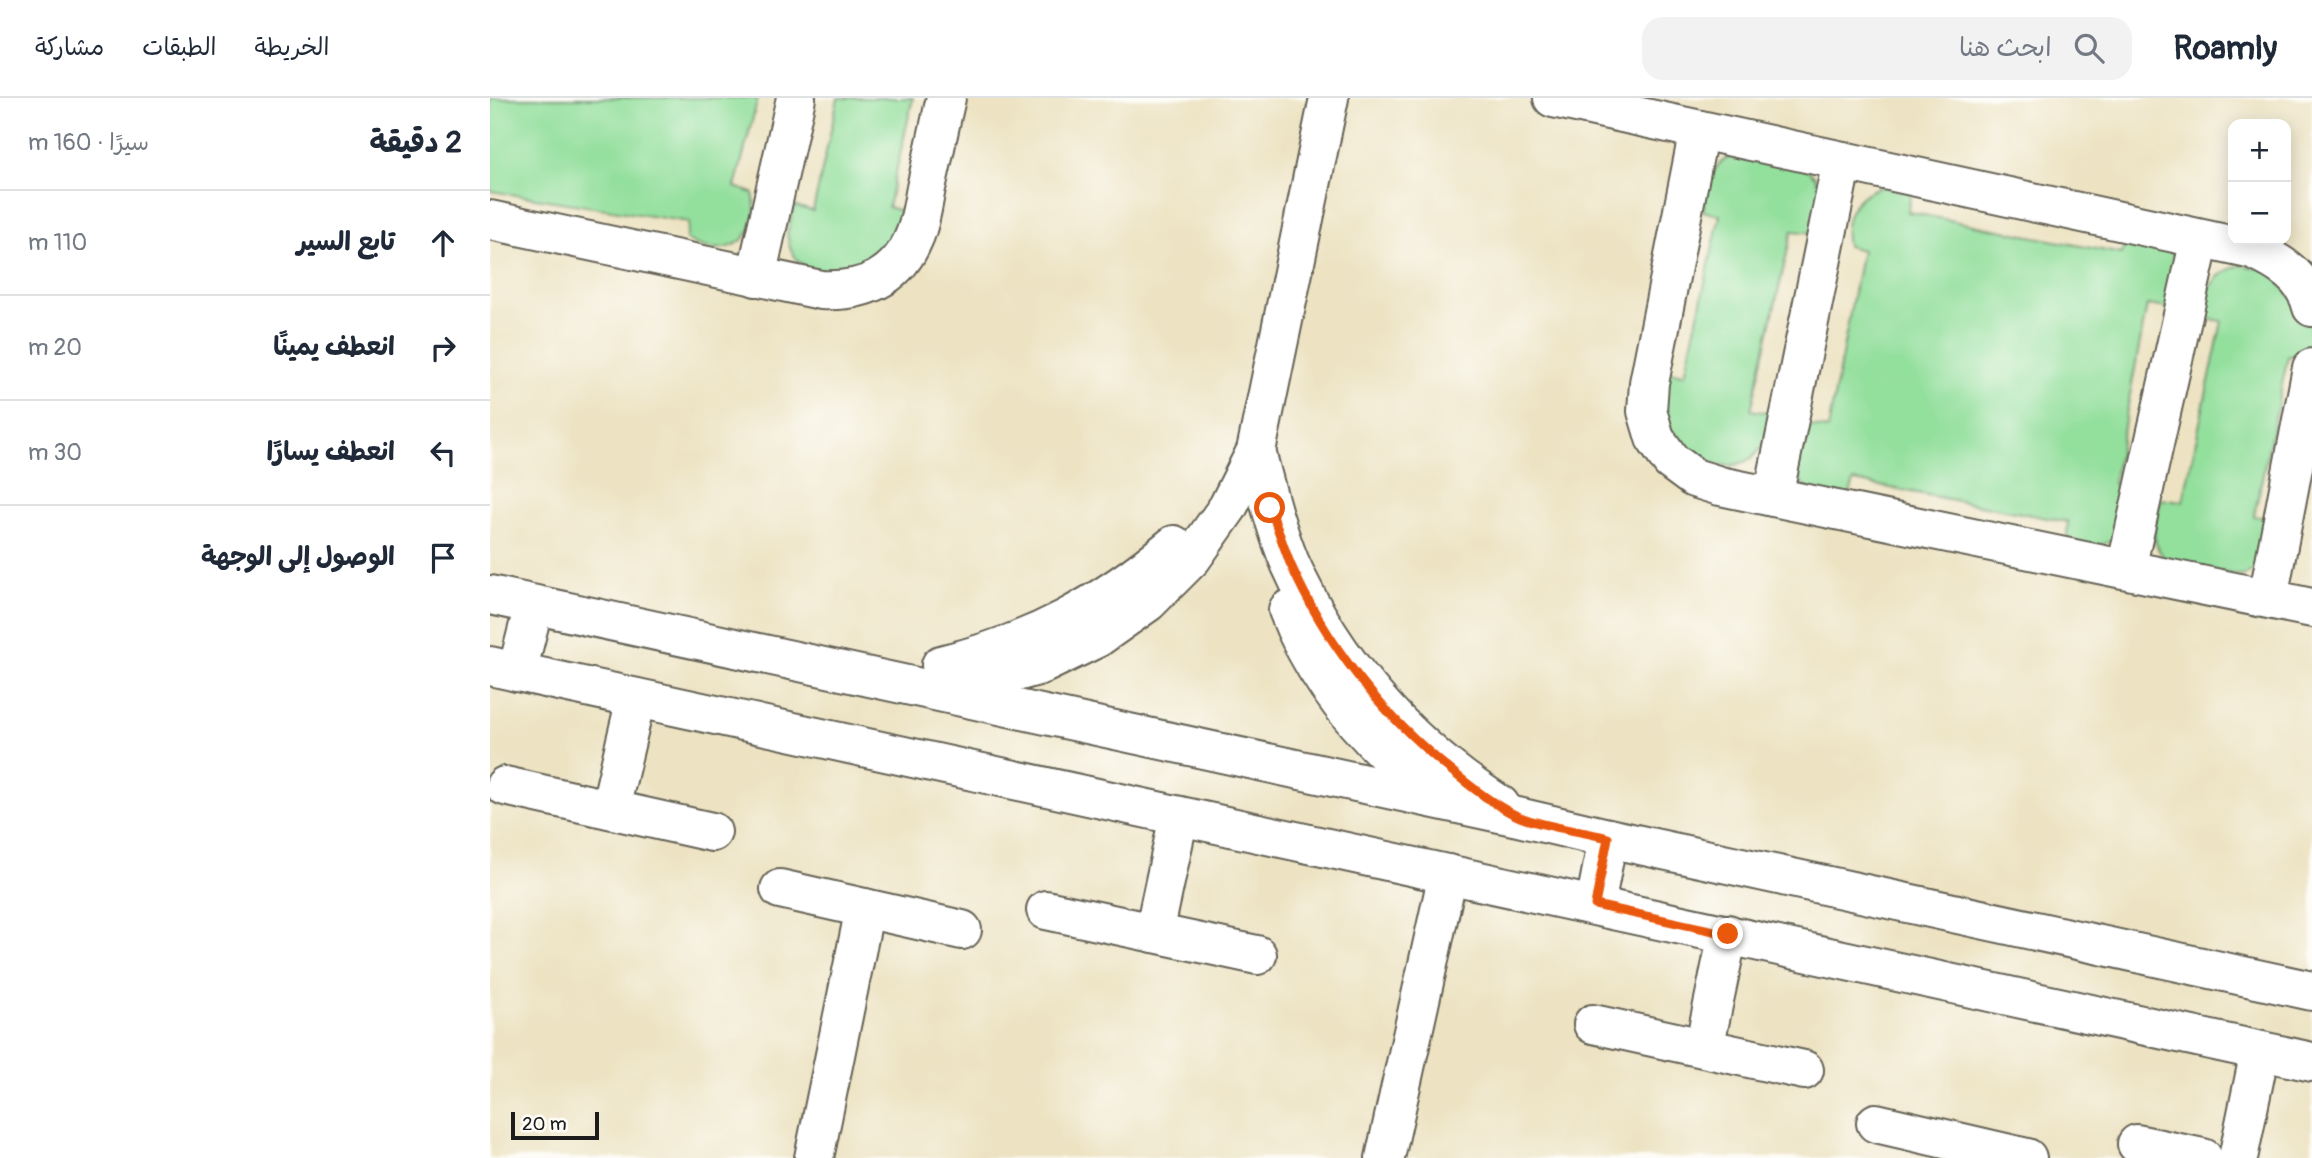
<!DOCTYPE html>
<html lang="ar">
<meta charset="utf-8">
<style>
:root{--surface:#fff;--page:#f2f2f3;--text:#1f2937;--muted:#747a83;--line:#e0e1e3}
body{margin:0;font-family:Pangolin,"Playpen Sans Arabic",sans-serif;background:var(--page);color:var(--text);direction:rtl}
.controls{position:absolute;right:21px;top:21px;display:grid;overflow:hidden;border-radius:14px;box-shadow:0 4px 18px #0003}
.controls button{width:63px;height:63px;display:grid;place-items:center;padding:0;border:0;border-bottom:2px solid var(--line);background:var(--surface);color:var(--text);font:35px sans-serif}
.scale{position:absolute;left:21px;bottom:18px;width:88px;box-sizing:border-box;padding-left:7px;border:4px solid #1c1c1c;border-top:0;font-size:19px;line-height:24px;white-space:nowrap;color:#1c1c1c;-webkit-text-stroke:5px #fdfcf7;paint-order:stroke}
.stop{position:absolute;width:21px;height:21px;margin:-16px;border:5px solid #ea580c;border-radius:50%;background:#fff}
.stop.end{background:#ea580c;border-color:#fff;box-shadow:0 2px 7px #0008}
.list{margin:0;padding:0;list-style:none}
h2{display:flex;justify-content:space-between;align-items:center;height:91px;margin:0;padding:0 28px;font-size:30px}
h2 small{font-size:23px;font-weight:400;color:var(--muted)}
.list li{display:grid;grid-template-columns:46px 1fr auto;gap:21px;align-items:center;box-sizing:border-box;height:105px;padding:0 28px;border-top:2px solid var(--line)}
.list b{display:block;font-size:26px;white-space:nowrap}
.list em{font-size:23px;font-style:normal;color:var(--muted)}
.icon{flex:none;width:38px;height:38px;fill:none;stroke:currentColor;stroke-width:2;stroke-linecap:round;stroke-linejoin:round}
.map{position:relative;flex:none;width:1822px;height:1060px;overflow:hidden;direction:ltr}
header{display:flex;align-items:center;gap:42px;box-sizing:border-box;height:98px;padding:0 35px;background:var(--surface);border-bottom:2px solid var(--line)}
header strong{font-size:33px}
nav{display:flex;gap:38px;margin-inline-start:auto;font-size:24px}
.search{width:490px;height:63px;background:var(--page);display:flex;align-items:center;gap:18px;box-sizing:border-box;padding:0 24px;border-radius:21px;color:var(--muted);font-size:26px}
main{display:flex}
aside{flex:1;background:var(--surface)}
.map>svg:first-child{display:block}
.green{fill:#93df9c;stroke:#587e5c;stroke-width:2}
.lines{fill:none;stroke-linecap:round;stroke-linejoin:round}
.minor-casing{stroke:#656256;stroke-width:42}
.minor{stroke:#fff;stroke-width:38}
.route{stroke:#ea580c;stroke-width:9}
</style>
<header>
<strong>Roamly</strong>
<div class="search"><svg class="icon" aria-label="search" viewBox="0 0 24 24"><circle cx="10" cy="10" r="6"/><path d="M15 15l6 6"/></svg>ابحث هنا</div>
<nav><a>الخريطة</a><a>الطبقات</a><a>مشاركة</a></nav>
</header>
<main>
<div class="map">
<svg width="1822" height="1060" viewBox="0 0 1822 1060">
<rect width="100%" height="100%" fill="#fdfcf7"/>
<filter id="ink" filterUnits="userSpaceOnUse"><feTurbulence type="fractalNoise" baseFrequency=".0143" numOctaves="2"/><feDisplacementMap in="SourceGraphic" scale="14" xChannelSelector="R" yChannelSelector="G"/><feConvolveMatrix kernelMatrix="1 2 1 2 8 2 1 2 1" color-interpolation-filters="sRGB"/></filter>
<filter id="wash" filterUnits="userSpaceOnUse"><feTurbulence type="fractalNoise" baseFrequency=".00686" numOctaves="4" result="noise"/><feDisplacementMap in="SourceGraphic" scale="28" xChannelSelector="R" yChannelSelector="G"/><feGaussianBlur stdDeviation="1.57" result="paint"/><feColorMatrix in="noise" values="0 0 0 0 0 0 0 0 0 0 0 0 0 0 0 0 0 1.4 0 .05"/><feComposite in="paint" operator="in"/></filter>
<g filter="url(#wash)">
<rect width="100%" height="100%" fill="#ede3c3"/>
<g class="green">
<path d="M0,0H268L245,89L263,95C274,140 236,166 196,141L199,124L0,93Z"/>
<polygon points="348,0 423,0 398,109 415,114 401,153 366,176 318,171 307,162 300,150 297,136 304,108 323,113"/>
<path d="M1242,58L1317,71L1325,79L1330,89L1324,135L1302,133L1261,312L1280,315C1278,325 1278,339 1273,347C1246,390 1183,358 1175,316C1172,304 1176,286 1177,273L1195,276L1230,117L1213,113C1218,91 1218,67 1242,58Z"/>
<path d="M1394,88L1421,95L1418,114L1632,156L1636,138L1676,147L1685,158L1690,171L1677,210L1657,207L1623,386L1639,391L1627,440C1609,450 1595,450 1577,439L1578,424L1364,383L1359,399C1348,397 1332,397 1321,392C1297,381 1307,344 1319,328L1338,331L1372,152L1357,148C1351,118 1365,95 1394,88Z"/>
<path d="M1751,167L1779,172L1819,219L1821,240L1816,261L1798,258L1764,418L1782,421L1769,468L1753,478L1678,464C1657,443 1665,426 1671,401L1693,403L1732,223L1713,220C1718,190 1720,177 1751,167Z"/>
</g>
</g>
<g filter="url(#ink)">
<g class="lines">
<defs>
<g id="minor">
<path d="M1063,0L1763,152C1789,164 1815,179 1822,209"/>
<polyline points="1209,32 1159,285 1157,313 1165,340 1181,363 1204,380 1230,388 1822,510"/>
<path d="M0,122L331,192C374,194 408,180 425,137C431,122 433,105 436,90C443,60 449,30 456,0"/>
<polyline points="266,179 306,0"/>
<path d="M766,353C776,391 785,429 800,465C845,566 918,648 1010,707"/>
<polyline points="1283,399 1352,63"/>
<polyline points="1636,471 1710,141"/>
<polyline points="0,497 1028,719 1118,740 1822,893"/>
<polyline points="1778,500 1822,270"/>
<path d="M798,512C820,571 861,624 908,667C920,678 934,687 947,696"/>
<path d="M451,567C543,545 612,507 684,447"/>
<polyline points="0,568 1822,964"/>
<polyline points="27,574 44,507"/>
<polyline points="455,588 491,584 551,567 607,540 658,504 702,460 738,409 766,353 839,0"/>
<polyline points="15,688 222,734"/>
<polyline points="120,711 146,600"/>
<polyline points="290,791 472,832"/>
<polyline points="1105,807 1118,740"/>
<polyline points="556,812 767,857"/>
<polyline points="664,835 689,718"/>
<polyline points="1103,926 1314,972"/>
<polyline points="1214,950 1238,836"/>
<polyline points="1386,1025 1537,1060"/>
<polyline points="1647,1046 1713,1060"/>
<polyline points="324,1060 375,810"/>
<polyline points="895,1060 958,776"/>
<polyline points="1748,1060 1770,953"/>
</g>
</defs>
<use href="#minor" class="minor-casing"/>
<use href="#minor" class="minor"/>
</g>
</g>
<g class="lines" filter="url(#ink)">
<path class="route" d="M780,410C787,428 793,447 800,465C837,548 893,618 963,674C980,688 1010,711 1030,719C1055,729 1091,733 1118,740L1105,807L1238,836"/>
</g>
</svg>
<div class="controls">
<button>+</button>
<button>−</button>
</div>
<div class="scale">20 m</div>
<div class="stop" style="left:780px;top:410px"></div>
<div class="stop end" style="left:1238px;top:836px"></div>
</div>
<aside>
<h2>2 دقيقة<small>سيرًا · 160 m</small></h2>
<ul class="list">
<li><svg class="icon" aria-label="ahead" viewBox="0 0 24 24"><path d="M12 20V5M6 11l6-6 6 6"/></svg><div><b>تابع السير</b></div><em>110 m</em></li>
<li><svg class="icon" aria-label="right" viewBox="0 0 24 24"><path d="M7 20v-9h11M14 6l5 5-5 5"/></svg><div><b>انعطف يمينًا</b></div><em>20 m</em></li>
<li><svg class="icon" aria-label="left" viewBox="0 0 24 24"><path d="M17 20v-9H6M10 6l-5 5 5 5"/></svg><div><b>انعطف يسارًا</b></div><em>30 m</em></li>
<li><svg class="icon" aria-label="arrive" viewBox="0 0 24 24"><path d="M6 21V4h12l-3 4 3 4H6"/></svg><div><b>الوصول إلى الوجهة</b></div></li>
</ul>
</aside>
</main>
